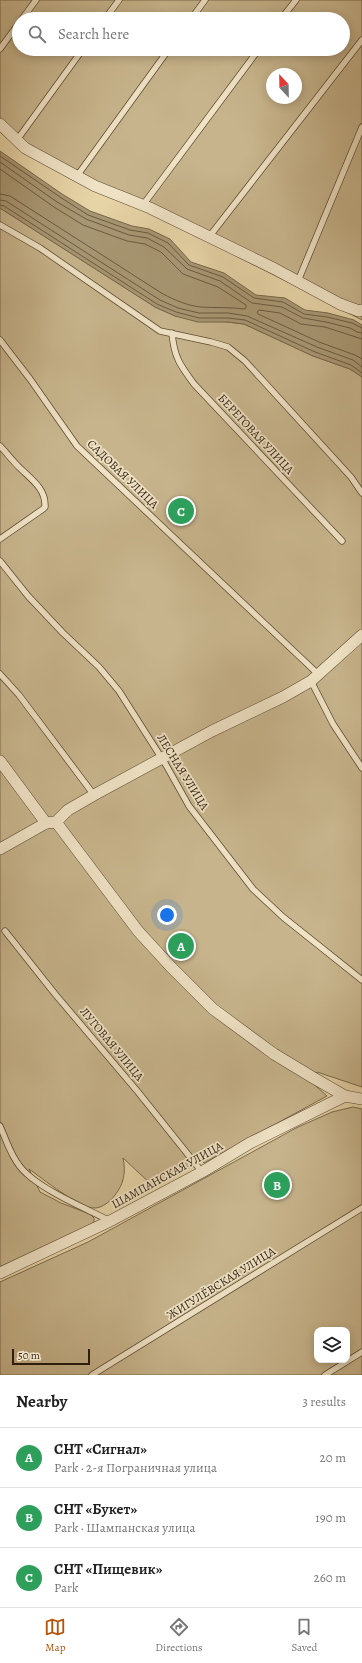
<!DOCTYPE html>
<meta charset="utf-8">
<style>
:root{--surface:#fff;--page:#f6f6f6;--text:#222;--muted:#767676;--line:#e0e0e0;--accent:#b45309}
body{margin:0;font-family:Alegreya,serif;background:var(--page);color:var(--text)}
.controls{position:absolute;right:12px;bottom:12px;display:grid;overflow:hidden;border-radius:8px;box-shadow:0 2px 10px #0003}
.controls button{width:36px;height:36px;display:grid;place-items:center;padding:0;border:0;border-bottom:1px solid var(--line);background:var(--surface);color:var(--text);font:20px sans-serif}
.compass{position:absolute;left:266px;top:68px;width:36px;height:36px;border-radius:50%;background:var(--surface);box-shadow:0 2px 10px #0003;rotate:338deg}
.scale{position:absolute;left:12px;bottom:10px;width:78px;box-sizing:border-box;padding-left:4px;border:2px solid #2e1f0d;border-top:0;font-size:11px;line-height:14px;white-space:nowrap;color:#2e1f0d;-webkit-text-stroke:3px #efe2c5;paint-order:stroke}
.you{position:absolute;left:167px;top:915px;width:14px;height:14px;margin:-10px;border:3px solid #fff;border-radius:50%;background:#1a73e8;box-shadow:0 0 0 6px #1a73e833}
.badge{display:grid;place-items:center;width:26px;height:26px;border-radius:50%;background:var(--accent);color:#fff;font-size:13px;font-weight:700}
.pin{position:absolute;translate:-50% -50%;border:2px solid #fff;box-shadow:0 1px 4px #0006}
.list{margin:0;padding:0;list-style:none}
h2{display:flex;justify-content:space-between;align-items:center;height:52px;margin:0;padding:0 16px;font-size:17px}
h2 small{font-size:13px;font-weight:400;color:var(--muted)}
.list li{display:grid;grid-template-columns:26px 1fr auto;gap:12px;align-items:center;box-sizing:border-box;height:60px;padding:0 16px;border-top:1px solid var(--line)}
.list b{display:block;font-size:15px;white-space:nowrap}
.list p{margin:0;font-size:13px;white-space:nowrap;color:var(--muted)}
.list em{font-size:13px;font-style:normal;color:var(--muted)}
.icon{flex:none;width:22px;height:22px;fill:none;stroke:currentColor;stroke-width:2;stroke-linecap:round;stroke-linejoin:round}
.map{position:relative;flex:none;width:362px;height:1375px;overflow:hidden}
.search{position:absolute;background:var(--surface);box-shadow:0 2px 10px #0003;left:12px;right:12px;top:12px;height:44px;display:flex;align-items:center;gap:10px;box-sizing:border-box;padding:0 14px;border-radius:22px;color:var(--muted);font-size:15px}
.sheet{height:232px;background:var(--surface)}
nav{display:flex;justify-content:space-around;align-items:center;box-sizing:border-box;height:56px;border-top:1px solid var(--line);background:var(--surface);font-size:11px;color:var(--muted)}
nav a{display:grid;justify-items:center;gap:2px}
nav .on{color:var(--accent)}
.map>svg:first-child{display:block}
.green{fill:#c7b48c;stroke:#7a6a4c;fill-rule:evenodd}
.water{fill:#a79672;stroke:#77664a}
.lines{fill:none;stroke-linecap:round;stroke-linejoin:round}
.shore{stroke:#6a5a40;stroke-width:1}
.lane-casing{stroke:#5c4c33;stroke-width:7}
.street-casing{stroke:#5c4c33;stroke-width:12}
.lane{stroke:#efe2c5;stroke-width:5.5}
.street{stroke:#efe2c5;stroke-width:11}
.labels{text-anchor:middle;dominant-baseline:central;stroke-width:3.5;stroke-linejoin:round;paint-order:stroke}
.street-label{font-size:12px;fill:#2e1f0d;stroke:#efe2c5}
</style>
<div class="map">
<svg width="362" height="1375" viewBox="0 0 362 1375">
<rect width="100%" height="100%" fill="#e6d3a6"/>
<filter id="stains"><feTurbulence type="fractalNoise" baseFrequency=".005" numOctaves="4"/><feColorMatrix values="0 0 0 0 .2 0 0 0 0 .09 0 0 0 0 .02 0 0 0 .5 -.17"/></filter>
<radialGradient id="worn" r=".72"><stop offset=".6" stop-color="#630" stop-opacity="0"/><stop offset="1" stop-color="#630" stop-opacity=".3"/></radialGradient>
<g class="green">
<path d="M0,0H362V320L161,217L0,131ZM19,19H343V49H19ZM272,74H296V98H272Z"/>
<path d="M0,208L155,307L175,316L244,324L313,356L350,369L362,377V1087L317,1072L309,1080L327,1096L204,1163L200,1159L154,1187L123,1158C126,1172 124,1184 115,1195C111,1201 102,1208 95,1208C80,1209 42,1178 29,1169L40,1192L61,1203L90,1214L94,1218V1224L0,1270Z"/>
<path d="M353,1107L362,1109V1375H0V1282L88,1242L296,1128L332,1112ZM317,1330H347V1360H317Z"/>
</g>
<polygon class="water" points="0,151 62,194 90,211 132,226 149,229 170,239 191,262 224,273 256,295 285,298 305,310 328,313 354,320 362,325 362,377 350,369 313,356 244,324 228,322 198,322 175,316 155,307 0,208"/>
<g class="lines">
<g class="shore">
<polyline points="0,156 60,197 88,215 130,230 148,233 168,243 189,265 223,277 254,298 283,302 304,314 327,317 352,323 362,328"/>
<polyline points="0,162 57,202 86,219 129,235 147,238 164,247 187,269 220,281 252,303 282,307 303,318 326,322 350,328 357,332 362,333"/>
<path d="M0,169L54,207L83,225L127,241L145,244L161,252L183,274L218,287L246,305V308L245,309C230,307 216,308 201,307C188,306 175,300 163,294L10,196L0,194"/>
<polyline points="0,200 6,201 160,300 178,308 199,313 228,313 247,316 317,347 353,360 362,367"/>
<polyline points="0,205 4,206 157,304 176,312 199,318 228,318 245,320 315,352 351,365 362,373"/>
<polyline points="362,339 325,327 301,324 280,313 259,310 257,312 258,314 319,342 355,355 362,359"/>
</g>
<defs>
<g id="lane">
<polyline points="22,19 36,0"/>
<polyline points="105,19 119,0"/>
<polyline points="191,19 205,0"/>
<polyline points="281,19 296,0"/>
<polyline points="0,49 19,23"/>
<polyline points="17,140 83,49"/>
<polyline points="77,176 169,49"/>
<polyline points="143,205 259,49"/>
<polyline points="0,225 40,248 160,331 211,342 228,347 245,361 351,477 362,493"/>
<polyline points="209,237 362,40"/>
<polyline points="298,281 362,127"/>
<path d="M172,333C174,357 180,365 194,384L342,541"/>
<polyline points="0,340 30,379 77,446 318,674"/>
<path d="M0,446C7,453 13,462 21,469C32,480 46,489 45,507L43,509L0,539"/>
<polyline points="0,561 28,596 63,633 99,667 119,691 166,765 189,806 253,889 283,917 362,980"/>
<polyline points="0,674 19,695 94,795"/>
<polyline points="311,681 333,724 362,768"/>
<polyline points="5,931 55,994 138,1092 202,1172"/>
<path d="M0,1126C7,1142 13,1162 27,1174C48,1193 85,1208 110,1221"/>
<polyline points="92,1375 362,1208"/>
<polyline points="325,1375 362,1352"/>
</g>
<g id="street">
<polyline points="0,124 25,148 95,186 150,208 275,269 340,304 359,311 362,310"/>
<polyline points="0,761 46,823"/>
<polyline points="56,822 138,931 171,967 213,1009 274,1054 312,1077 345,1096 362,1099"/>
<polyline points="0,849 46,823 56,822 68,810 94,795 212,731 283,697 311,681 362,635"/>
<polyline points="0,1273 110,1221 202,1172 250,1143 345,1096"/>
</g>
</defs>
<use href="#lane" class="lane-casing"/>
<use href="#street" class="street-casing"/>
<use href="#lane" class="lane"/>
<use href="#street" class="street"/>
</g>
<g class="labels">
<g class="street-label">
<text transform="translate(256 434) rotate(47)">БЕРЕГОВАЯ УЛИЦА</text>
<text transform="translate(123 474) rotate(44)">САДОВАЯ УЛИЦА</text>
<text transform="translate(183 772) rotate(58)">ЛЕСНАЯ УЛИЦА</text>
<text transform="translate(112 1044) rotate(50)">ЛУГОВАЯ УЛИЦА</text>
<text transform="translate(167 1175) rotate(-29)">ШАМПАНСКАЯ УЛИЦА</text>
<text transform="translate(221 1283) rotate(-32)">ЖИГУЛЁВСКАЯ УЛИЦА</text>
</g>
</g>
<rect width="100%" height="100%" filter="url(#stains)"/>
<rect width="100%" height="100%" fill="url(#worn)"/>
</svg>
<div class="controls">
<button><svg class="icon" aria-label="layers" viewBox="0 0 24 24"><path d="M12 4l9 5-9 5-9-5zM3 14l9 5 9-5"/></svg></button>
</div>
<svg class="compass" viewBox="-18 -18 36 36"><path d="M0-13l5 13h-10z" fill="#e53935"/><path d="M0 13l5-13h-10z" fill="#767676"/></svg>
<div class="scale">50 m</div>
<div class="you"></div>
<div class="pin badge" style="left:181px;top:946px;background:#2e9e5b">A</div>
<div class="pin badge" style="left:277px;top:1185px;background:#2e9e5b">B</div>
<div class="pin badge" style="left:181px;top:511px;background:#2e9e5b">C</div>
<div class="search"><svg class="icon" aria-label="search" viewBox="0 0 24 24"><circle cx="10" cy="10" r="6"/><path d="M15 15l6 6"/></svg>Search here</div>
</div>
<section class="sheet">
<h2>Nearby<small>3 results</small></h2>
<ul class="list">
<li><span class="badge" style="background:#2e9e5b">A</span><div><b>СНТ «Сигнал»</b><p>Park · 2-я Пограничная улица</p></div><em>20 m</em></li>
<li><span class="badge" style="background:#2e9e5b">B</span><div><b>СНТ «Букет»</b><p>Park · Шампанская улица</p></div><em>190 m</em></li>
<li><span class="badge" style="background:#2e9e5b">C</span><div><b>СНТ «Пищевик»</b><p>Park</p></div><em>260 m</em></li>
</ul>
</section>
<nav>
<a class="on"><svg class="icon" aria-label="map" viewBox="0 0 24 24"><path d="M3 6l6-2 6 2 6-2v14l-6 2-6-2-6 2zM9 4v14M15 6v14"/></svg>Map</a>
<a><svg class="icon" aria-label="directions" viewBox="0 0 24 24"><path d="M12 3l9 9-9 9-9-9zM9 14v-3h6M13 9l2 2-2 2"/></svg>Directions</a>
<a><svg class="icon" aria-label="saved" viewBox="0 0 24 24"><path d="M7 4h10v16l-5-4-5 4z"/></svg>Saved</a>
</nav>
